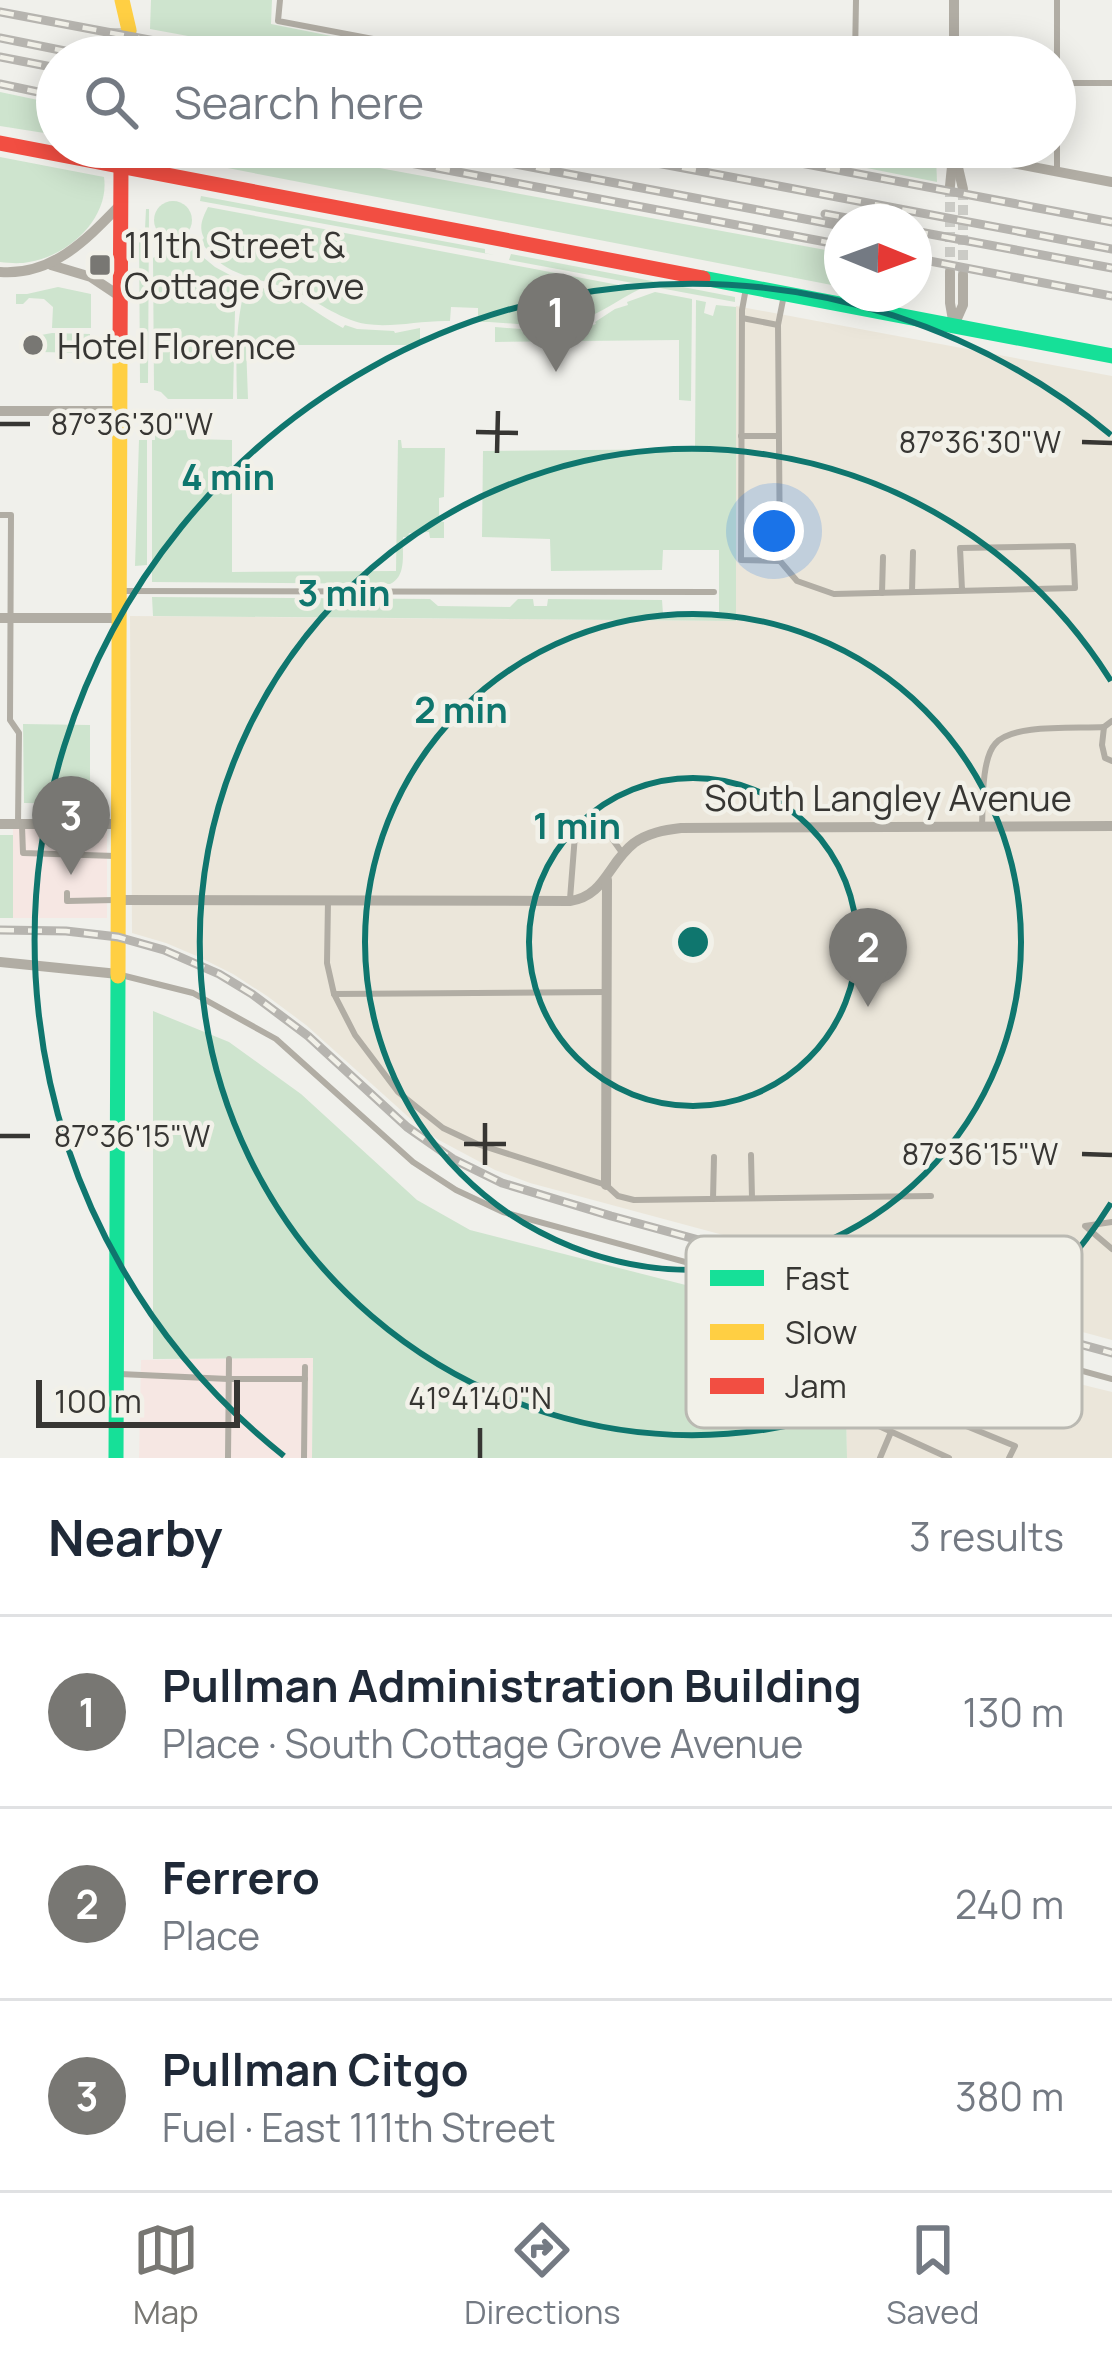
<!DOCTYPE html>
<meta charset="utf-8">
<style>
:root{--surface:#fff;--page:#f6f6f7;--text:#1f2937;--muted:#747a83;--line:#e0e1e3;--accent:#787773}
body{margin:0;font-family:Manrope,sans-serif;background:var(--page);color:var(--text)}
.compass{position:absolute;left:824px;top:204px;width:108px;height:108px;border-radius:50%;background:var(--surface);box-shadow:0 6px 30px #0003;rotate:91deg}
.scale{position:absolute;left:36px;bottom:30px;width:204px;box-sizing:border-box;padding-left:12px;border:6px solid #373633;border-top:0;font-size:33px;line-height:42px;white-space:nowrap;color:#373633;-webkit-text-stroke:9px #f2f1e9;paint-order:stroke}
.you{position:absolute;left:774px;top:531px;width:42px;height:42px;margin:-30px;border:9px solid #fff;border-radius:50%;background:#1a73e8;box-shadow:0 0 0 18px #1a73e833}
.badge{display:grid;place-items:center;width:78px;height:78px;border-radius:50%;background:var(--accent);color:#fff;font-size:39px;font-weight:700}
.pin{position:absolute;translate:-50% -99px;filter:drop-shadow(0 3px 6px #0008)}
.pin::after{content:'';position:absolute;top:63px;width:42px;height:36px;background:inherit;clip-path:polygon(0 0,100% 0,50% 100%)}
.list{margin:0;padding:0;list-style:none}
h2{display:flex;justify-content:space-between;align-items:center;height:156px;margin:0;padding:0 48px;font-size:51px}
h2 small{font-size:39px;font-weight:400;color:var(--muted)}
.list li{display:grid;grid-template-columns:78px 1fr auto;gap:36px;align-items:center;box-sizing:border-box;height:192px;padding:0 48px;border-top:3px solid var(--line)}
.list b{display:block;font-size:45px;white-space:nowrap}
.list p{margin:0;font-size:39px;white-space:nowrap;color:var(--muted)}
.list em{font-size:39px;font-style:normal;color:var(--muted)}
.icon{flex:none;width:66px;height:66px;fill:none;stroke:currentColor;stroke-width:2;stroke-linecap:round;stroke-linejoin:round}
.map{position:relative;flex:none;width:1112px;height:1458px;overflow:hidden}
.search{position:absolute;background:var(--surface);box-shadow:0 6px 30px #0003;left:36px;right:36px;top:36px;height:132px;display:flex;align-items:center;gap:30px;box-sizing:border-box;padding:0 42px;border-radius:66px;color:var(--muted);font-size:45px}
.sheet{height:732px;background:var(--surface)}
nav{display:flex;justify-content:space-around;align-items:center;box-sizing:border-box;height:168px;border-top:3px solid var(--line);background:var(--surface);font-size:33px;color:var(--muted)}
nav a{display:grid;justify-items:center;gap:6px}
nav .on{color:var(--accent)}
.map>svg:first-child{display:block}
.commercial{fill:#f6e7e3}
.industrial{fill:#ebe6da}
.green{fill:#cee4ce}
.lines{fill:none;stroke-linecap:round;stroke-linejoin:round}
.street-tunnel{stroke:#cbcbc6;stroke-width:10;stroke-dasharray:10 5;stroke-linecap:butt}
.secondary-tunnel{stroke:#cbcbc6;stroke-width:15;stroke-dasharray:15 8;stroke-linecap:butt}
.lane{stroke:#b1ada4;stroke-width:6}
.street{stroke:#b1ada4;stroke-width:10}
.fast{stroke:#16e098;stroke-width:15}
.slow{stroke:#ffcf43;stroke-width:15}
.jam{stroke:#f24e42;stroke-width:15}
.rail-casing{stroke:#b6b4af;stroke-width:9}
.rail{stroke:#f2f1e9;stroke-width:4.5;stroke-dasharray:14;stroke-linecap:butt}
.ticks{fill:none;stroke:#373633;stroke-width:4.5}
.ring{fill:none;stroke:#0f766e;stroke-width:6}
.poi-dot{fill:#787773;stroke:#f2f1e9;stroke-width:4.5}
.labels{text-anchor:middle;dominant-baseline:central;stroke-width:9;stroke-linejoin:round;paint-order:stroke}
.poi-label{font-size:36px;fill:#373633;stroke:#f2f1e9;text-anchor:start}
.street-label{font-size:36px;fill:#373633;stroke:#f2f1e9}
.key{fill:#f2f1e9;stroke:#bab9b2;stroke-width:3}
.key-label{font-size:33px;fill:#373633}
.ticks-label{font-size:30px;text-anchor:middle;fill:#373633;stroke:#f2f1e9;stroke-width:9;stroke-linejoin:round;paint-order:stroke}
.centre{fill:#0f766e;stroke:#f2f1e9;stroke-width:6}
.ring-label{font-size:36px;text-anchor:middle;font-weight:bold;fill:#0f766e;stroke:#f2f1e9;stroke-width:9;stroke-linejoin:round;paint-order:stroke}
</style>
<div class="map">
<svg width="1112" height="1458" viewBox="0 0 1112 1458">
<rect width="100%" height="100%" fill="#f0f0eb"/>
<g class="commercial">
<rect x="13" y="822" width="94" height="96"/>
<polygon points="313,1357 312,1458 139,1458 141,1360"/>
</g>
<g class="industrial">
<polygon points="736,306 1112,376 1112,1340 530,1183 495,1170 437,1139 413,1121 306,1025 267,996 233,974 199,957 166,943 132,933 130,616 735,621"/>
<polygon points="866,1331 1112,1392 1112,1458 847,1458 846,1410 873,1353"/>
</g>
<g class="green">
<polygon points="151,0 272,0 271,24 437,57 302,57 150,29"/>
<polygon points="0,92 57,104 57,135 0,126"/>
<polygon points="187,147 265,147 842,253 842,287 212,165 211,157 186,153"/>
<polygon points="761,147 886,147 936,157 937,182"/>
<path d="M0,157L104,177C110,218 68,256 29,262C20,264 9,263 0,262Z"/>
<polygon points="201,196 485,249 485,253 494,255 200,201"/>
<circle cx="173" cy="220" r="19"/>
<path d="M208,207L640,289C619,299 600,314 578,321C548,331 510,321 478,322V308L451,307L450,321C422,320 393,328 366,324C337,319 316,299 289,289C266,280 239,278 219,262C212,257 206,249 201,241L204,238C198,227 203,217 208,207Z"/>
<polygon points="146,209 149,209 148,383 140,383 139,230 145,229"/>
<polygon points="181,248 190,252 193,249 215,267 241,281 235,311 233,399 168,399 161,392 154,390 153,258 161,253"/>
<polygon points="511,254 735,297 735,302 509,260"/>
<path d="M246,284C260,290 280,288 297,299C309,307 328,320 343,328L345,325L357,329L394,331L395,333L420,328V345H285L284,342H250L246,345L248,399H237C236,360 235,323 246,284Z"/>
<polygon points="58,287 91,294 91,328 52,328 53,307 44,299 29,298 23,304 16,304 16,294 27,294"/>
<path d="M655,292L692,299L691,401L679,400V340L495,342V327L521,329L522,332L533,334L534,331C555,333 578,331 596,324L595,322L615,309L628,305L627,302Z"/>
<polygon points="696,300 706,302 704,313 713,316 716,305 736,307 736,621 153,616 152,597 430,599 438,606 510,607 518,599 533,599 534,606 547,606 548,599 662,600 663,614 719,614 719,550 663,550 662,570 551,571 550,539 482,537 483,451 695,449"/>
<polygon points="52,333 90,334 90,349 86,353 41,352 41,335"/>
<path d="M189,430L190,439L232,440V572L396,571L398,440H401L402,448H445L444,497L439,498V521L444,522V538H430L429,532L409,533L408,537H403C402,554 407,576 390,584L152,582V440H155V431Z"/>
<polygon points="139,440 147,440 147,565 135,566"/>
<polygon points="23,724 90,725 90,804 24,803"/>
<rect x="0" y="835" width="13" height="83"/>
<polygon points="153,1011 229,1042 301,1094 417,1200 470,1230 866,1331 873,1353 846,1410 847,1458 312,1458 313,1358 153,1359"/>
</g>
<g class="lines">
<g class="street-tunnel">
<polyline points="950,272 950,186"/>
<polyline points="963,275 963,189"/>
</g>
<g class="secondary-tunnel">
<polyline points="115,57 115,28"/>
<polyline points="129,57 129,30"/>
</g>
<g class="lane">
<polyline points="280,0 278,21 468,57"/>
<polyline points="1057,0 1057,170"/>
<polyline points="855,57 856,0"/>
<polyline points="1057,83 1112,83"/>
<polyline points="746,288 742,310 741,560 779,561"/>
<polyline points="784,295 778,325 780,561 797,581 834,594 1075,588 1073,546 960,548 962,590"/>
<polyline points="742,318 778,325"/>
<polyline points="741,436 778,436"/>
<polyline points="0,515 11,515 10,720 19,733 18,824"/>
<polyline points="123,591 714,592"/>
<polyline points="912,592 913,552"/>
<polyline points="882,593 883,557"/>
<polyline points="1112,721 1104,727 1102,745 1105,758 1112,761"/>
<polyline points="22,826 23,853 115,856"/>
<path d="M982,827C983,805 981,760 995,744C1012,723 1078,729 1104,727"/>
<polyline points="67,857 68,824"/>
<polyline points="67,893 67,901 115,900"/>
<polyline points="570,899 575,835 591,826 603,826 623,854"/>
<polyline points="328,901 327,963 334,994 355,1035 398,1092 443,1128 477,1144 606,1185 618,1196 634,1200 931,1196"/>
<polyline points="121,975 193,993 276,1039 413,1162 456,1190 503,1212 1112,1379"/>
<polyline points="334,994 606,992"/>
<polyline points="751,1155 752,1198"/>
<polyline points="713,1199 714,1157"/>
<polyline points="1112,1222 1085,1226 1112,1249"/>
<path d="M901,1338C893,1343 889,1350 892,1360L870,1422L949,1458"/>
<polyline points="892,1360 898,1357 907,1323"/>
<polyline points="120,1374 228,1379 305,1379"/>
<polyline points="881,1391 1015,1446 1009,1458"/>
<polyline points="228,1458 229,1359"/>
<polyline points="304,1458 305,1367"/>
<polyline points="880,1458 891,1432"/>
</g>
<g class="street">
<polyline points="954,0 954,57"/>
<polyline points="954,152 1112,182"/>
<polyline points="957,163 963,189"/>
<polyline points="950,186 954,147"/>
<polyline points="51,265 91,277 121,297"/>
<path d="M0,272C53,276 87,239 121,204"/>
<polyline points="950,272 950,303 954,326"/>
<polyline points="955,323 963,305 963,275"/>
<polyline points="0,411 120,411"/>
<polyline points="0,618 119,618"/>
<polyline points="0,824 118,824"/>
<path d="M118,900L570,901C605,896 608,863 634,843C648,833 664,830 681,828L1112,826"/>
<polyline points="0,962 118,974"/>
<polyline points="606,1185 607,880"/>
</g>
<g class="fast">
<polyline points="703,278 1112,356"/>
<polyline points="116,1458 118,976"/>
</g>
<g class="slow">
<polyline points="122,0 129,30"/>
<polyline points="118,976 120,350"/>
</g>
<g class="jam">
<polyline points="0,143 703,278"/>
<polyline points="116,147 121,166 120,350"/>
</g>
<defs>
<g id="rail">
<polyline points="0,12 240,57"/>
<polyline points="0,38 95,57"/>
<polyline points="0,57 57,68"/>
<polyline points="0,84 57,96"/>
<polyline points="326,147 842,245"/>
<polyline points="426,147 842,226"/>
<polyline points="572,147 1112,249"/>
<polyline points="716,147 1112,222"/>
<polyline points="825,214 868,222"/>
<polyline points="914,231 1112,268"/>
<polyline points="914,258 1112,296"/>
<polyline points="0,930 66,931 118,937 164,950 219,974 252,994 308,1036 407,1127 453,1159 502,1183 611,1216 1112,1353"/>
</g>
</defs>
<use href="#rail" class="rail-casing"/>
<use href="#rail" class="rail"/>
</g>
<path class="ticks" d="M0,424H30M476,432L518,433M1082,442L1112,443M497,453L498,411M0,1136H30M464,1144H506M1082,1154L1112,1155M485,1165V1123M480,1458V1428"/>
<g class="ring">
<circle cx="693" cy="942" r="164"/>
<circle cx="693" cy="942" r="328"/>
<path d="M1111 1203A493 493 0 1 1 1111 681"/>
<path d="M284 1456A657 657 0 1 1 1111 435"/>
</g>
<g class="poi-dot">
<rect x="88" y="253" width="24" height="24" rx="6"/>
<circle cx="33" cy="345" r="12"/>
</g>
<g class="labels">
<g class="poi-label">
<text x="124" y="244">111th Street &amp;<tspan x="124" dy="41">Cottage Grove</tspan></text>
<text x="57" y="345">Hotel Florence</text>
</g>
<g class="street-label">
<text x="888" y="797">South Langley Avenue</text>
</g>
</g>
<rect x="686" y="1236" width="396" height="192" rx="18" class="key"/>
<rect x="710" y="1270" width="54" height="16" fill="#16e098"/>
<rect x="710" y="1324" width="54" height="16" fill="#ffcf43"/>
<rect x="710" y="1378" width="54" height="16" fill="#f24e42"/>
<g class="key-label">
<text x="785" y="1290">Fast</text>
<text x="785" y="1344">Slow</text>
<text x="785" y="1398">Jam</text>
</g>
<g class="ticks-label">
<text x="132" y="435">87°36'30"W</text>
<text x="980" y="453">87°36'30"W</text>
<text x="132" y="1147">87°36'15"W</text>
<text x="980" y="1165">87°36'15"W</text>
<text x="480" y="1409">41°41'40"N</text>
</g>
<circle cx="693" cy="942" r="18" class="centre"/>
<g class="ring-label">
<text x="228" y="490">4 min</text>
<text x="344" y="606">3 min</text>
<text x="461" y="723">2 min</text>
<text x="577" y="839">1 min</text>
</g>
</svg>
<svg class="compass" viewBox="-18 -18 36 36"><path d="M0-13l5 13h-10z" fill="#e53935"/><path d="M0 13l5-13h-10z" fill="#747a83"/></svg>
<div class="scale">100 m</div>
<div class="you"></div>
<div class="pin badge" style="left:556px;top:372px">1</div>
<div class="pin badge" style="left:868px;top:1007px">2</div>
<div class="pin badge" style="left:71px;top:875px">3</div>
<div class="search"><svg class="icon" aria-label="search" viewBox="0 0 24 24"><circle cx="10" cy="10" r="6"/><path d="M15 15l6 6"/></svg>Search here</div>
</div>
<section class="sheet">
<h2>Nearby<small>3 results</small></h2>
<ul class="list">
<li><span class="badge">1</span><div><b>Pullman Administration Building</b><p>Place · South Cottage Grove Avenue</p></div><em>130 m</em></li>
<li><span class="badge">2</span><div><b>Ferrero</b><p>Place</p></div><em>240 m</em></li>
<li><span class="badge">3</span><div><b>Pullman Citgo</b><p>Fuel · East 111th Street</p></div><em>380 m</em></li>
</ul>
</section>
<nav>
<a class="on"><svg class="icon" aria-label="map" viewBox="0 0 24 24"><path d="M3 6l6-2 6 2 6-2v14l-6 2-6-2-6 2zM9 4v14M15 6v14"/></svg>Map</a>
<a><svg class="icon" aria-label="directions" viewBox="0 0 24 24"><path d="M12 3l9 9-9 9-9-9zM9 14v-3h6M13 9l2 2-2 2"/></svg>Directions</a>
<a><svg class="icon" aria-label="saved" viewBox="0 0 24 24"><path d="M7 4h10v16l-5-4-5 4z"/></svg>Saved</a>
</nav>
